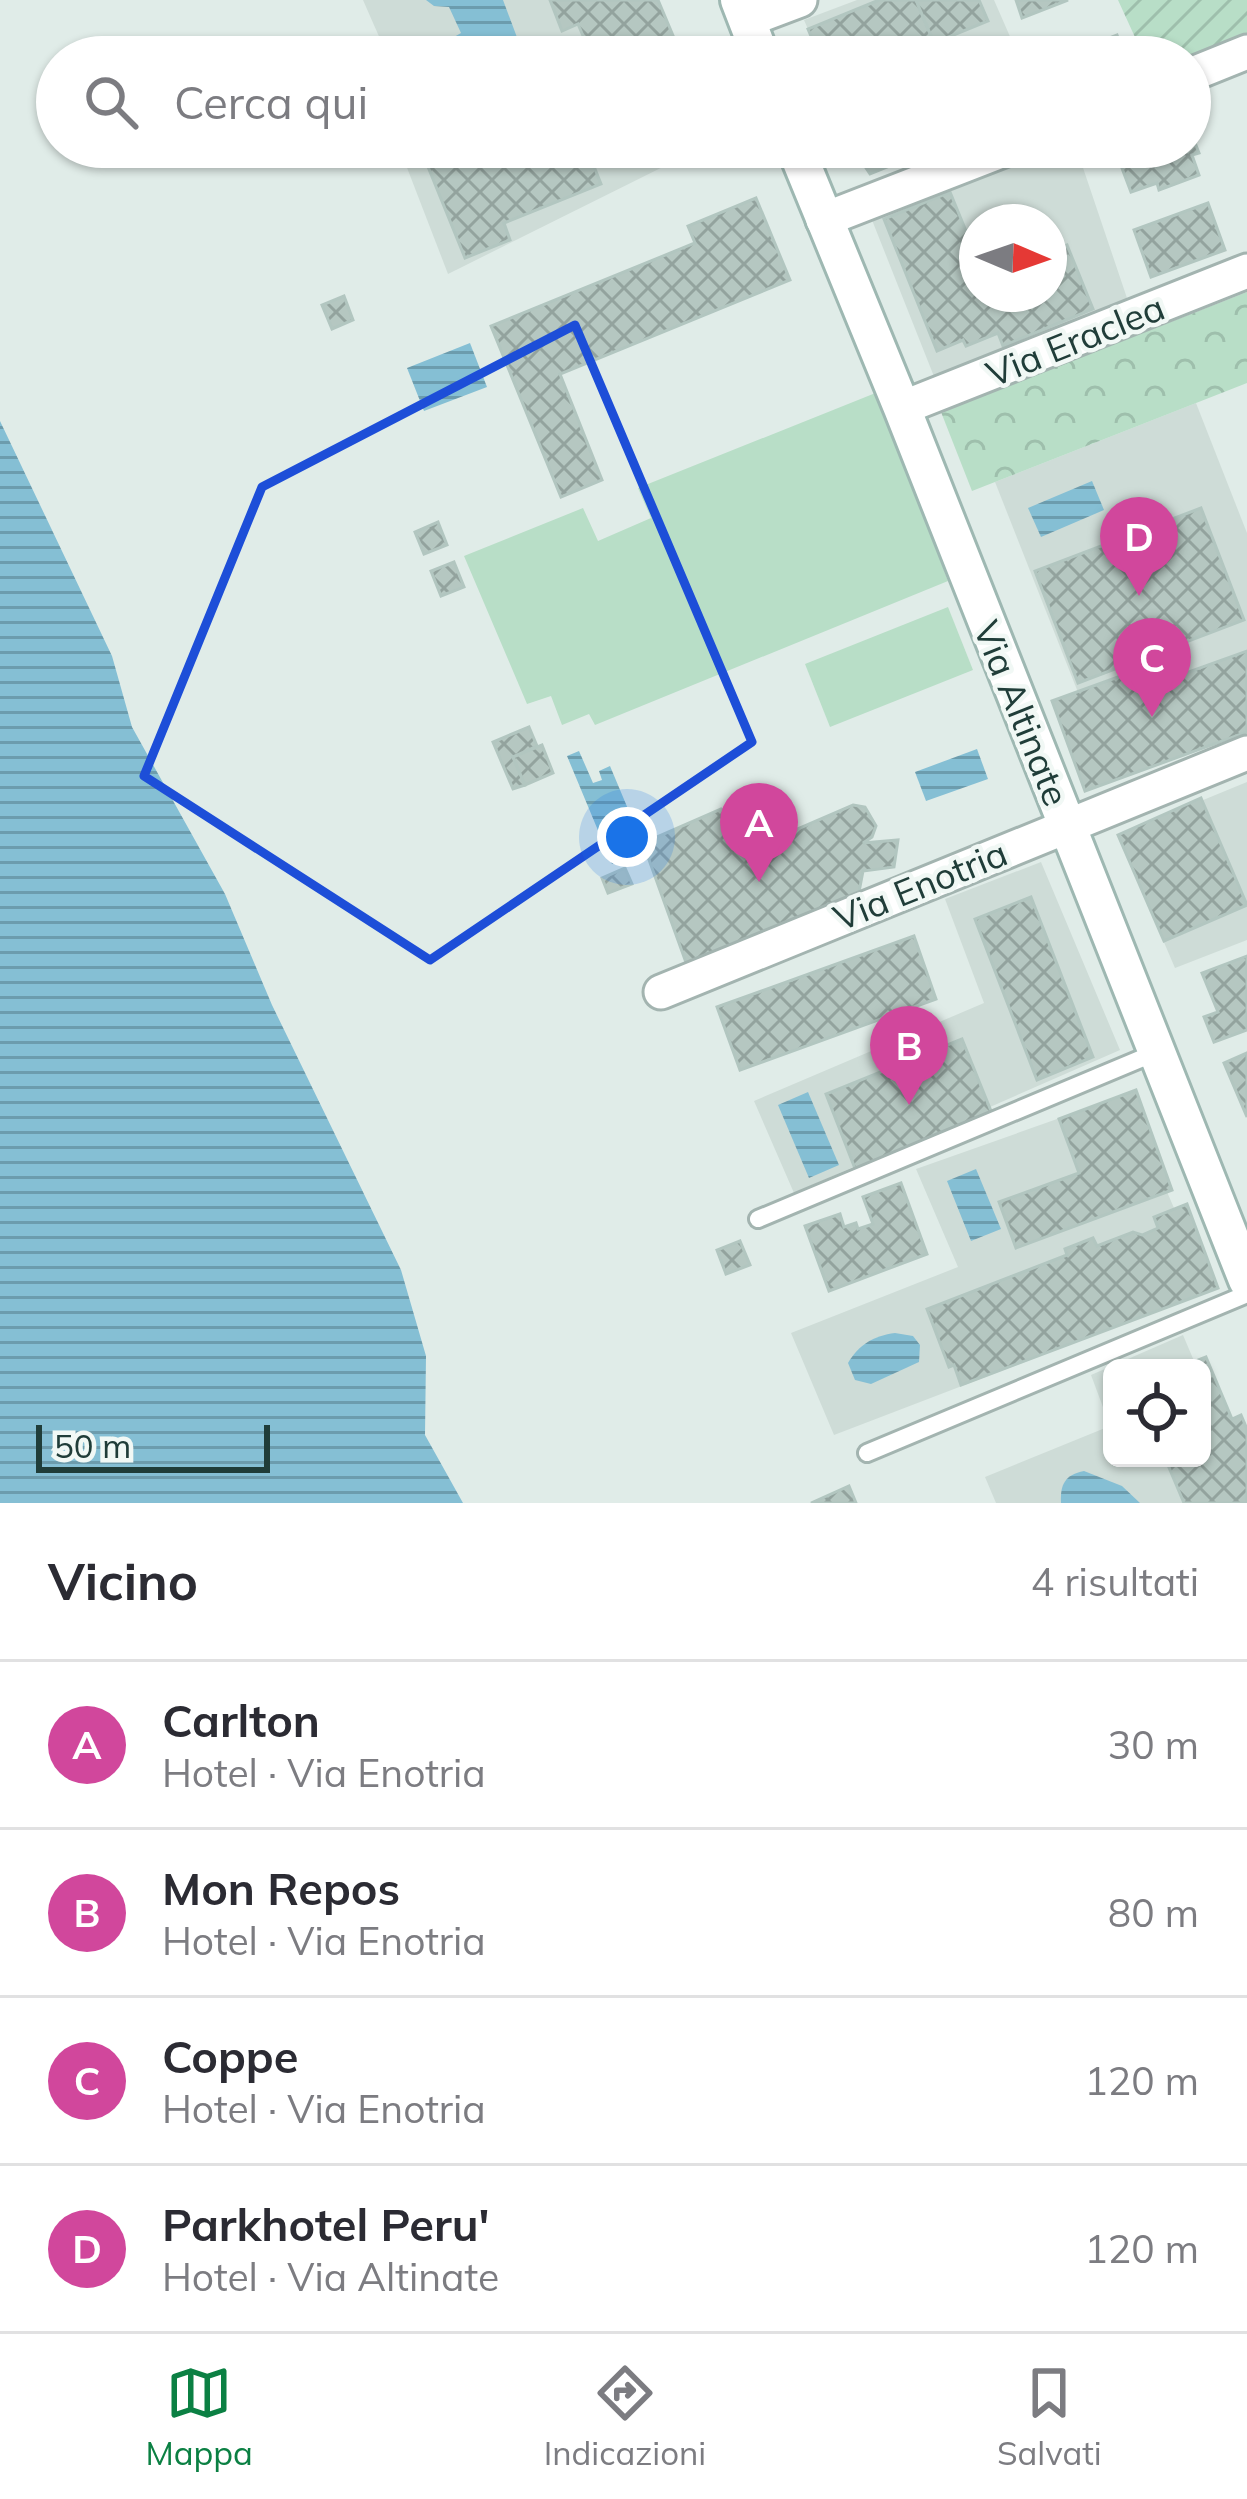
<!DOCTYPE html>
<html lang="it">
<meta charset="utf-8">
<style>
:root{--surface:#fff;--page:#f7f7f7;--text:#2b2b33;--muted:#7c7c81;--line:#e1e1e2;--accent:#0b8043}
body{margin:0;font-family:Mulish,sans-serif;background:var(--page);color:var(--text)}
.controls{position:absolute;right:36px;bottom:36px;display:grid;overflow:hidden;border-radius:18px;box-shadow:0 3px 9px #0004}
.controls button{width:108px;height:108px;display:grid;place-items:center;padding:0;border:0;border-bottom:3px solid var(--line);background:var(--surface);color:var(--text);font:60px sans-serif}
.compass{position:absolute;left:959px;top:204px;width:108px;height:108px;border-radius:50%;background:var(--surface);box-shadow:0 3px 9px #0004;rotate:92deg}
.scale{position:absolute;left:36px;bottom:30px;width:234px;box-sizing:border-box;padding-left:12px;border:6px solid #203d39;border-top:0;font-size:33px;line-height:42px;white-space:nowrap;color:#203d39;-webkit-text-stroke:9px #f1f8f5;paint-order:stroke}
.you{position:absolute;left:627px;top:837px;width:42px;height:42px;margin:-30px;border:9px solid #fff;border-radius:50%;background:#1a73e8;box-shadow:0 0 0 18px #1a73e833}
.badge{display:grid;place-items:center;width:78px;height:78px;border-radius:50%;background:var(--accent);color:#fff;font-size:39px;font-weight:700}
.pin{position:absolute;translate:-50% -99px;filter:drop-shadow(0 3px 6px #0008)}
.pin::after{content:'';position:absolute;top:63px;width:42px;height:36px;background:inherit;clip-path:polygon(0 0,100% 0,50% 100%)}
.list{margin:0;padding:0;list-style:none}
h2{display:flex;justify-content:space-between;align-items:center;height:156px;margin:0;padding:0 48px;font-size:51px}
h2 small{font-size:39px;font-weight:400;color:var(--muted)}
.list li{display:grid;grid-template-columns:78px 1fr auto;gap:36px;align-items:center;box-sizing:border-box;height:168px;padding:0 48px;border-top:3px solid var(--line)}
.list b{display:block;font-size:45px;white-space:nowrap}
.list p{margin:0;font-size:39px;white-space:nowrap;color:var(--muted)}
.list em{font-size:39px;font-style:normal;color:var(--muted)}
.icon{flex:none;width:66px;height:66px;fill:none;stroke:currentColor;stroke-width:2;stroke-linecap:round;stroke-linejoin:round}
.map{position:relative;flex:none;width:1247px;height:1503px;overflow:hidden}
.search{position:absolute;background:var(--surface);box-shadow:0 3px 9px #0004;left:36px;right:36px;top:36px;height:132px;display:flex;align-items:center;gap:30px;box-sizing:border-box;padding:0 42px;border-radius:66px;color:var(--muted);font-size:45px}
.sheet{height:828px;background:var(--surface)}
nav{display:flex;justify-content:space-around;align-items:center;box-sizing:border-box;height:168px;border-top:3px solid var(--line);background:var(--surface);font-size:33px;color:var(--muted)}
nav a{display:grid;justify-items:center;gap:6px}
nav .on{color:var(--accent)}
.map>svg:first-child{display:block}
.built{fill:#cedcd7;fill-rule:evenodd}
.grass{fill:#b8dec7}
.park{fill:url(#park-crowns)}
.garden{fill:url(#garden-furrows)}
.water{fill:url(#water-rules)}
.building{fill:url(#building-cross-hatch);stroke:#b2c6c0;stroke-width:3}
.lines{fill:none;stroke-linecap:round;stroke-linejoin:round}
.lane-casing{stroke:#a3b4b0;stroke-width:22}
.street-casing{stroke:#a3b4b0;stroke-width:39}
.secondary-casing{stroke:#9eb8b2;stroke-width:42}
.lane{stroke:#fff;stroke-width:16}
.street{stroke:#fff;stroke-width:33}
.secondary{stroke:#fff;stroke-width:36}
.marked{fill:none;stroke:#1d4ed8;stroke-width:9;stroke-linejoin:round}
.labels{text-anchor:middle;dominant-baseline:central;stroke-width:9;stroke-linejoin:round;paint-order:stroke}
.street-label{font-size:36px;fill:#203d39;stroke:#f1f8f5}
</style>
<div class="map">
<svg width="1247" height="1503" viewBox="0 0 1247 1503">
<defs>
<pattern id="park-crowns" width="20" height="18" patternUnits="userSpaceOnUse" patternTransform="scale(3)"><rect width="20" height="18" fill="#b8dec7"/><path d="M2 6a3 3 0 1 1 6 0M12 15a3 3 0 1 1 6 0" fill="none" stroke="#9ebfac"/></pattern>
<pattern id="garden-furrows" width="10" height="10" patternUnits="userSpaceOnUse" patternTransform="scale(3)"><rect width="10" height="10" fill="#b8dec7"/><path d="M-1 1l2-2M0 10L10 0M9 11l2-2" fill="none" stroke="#9ebfac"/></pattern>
<pattern id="water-rules" width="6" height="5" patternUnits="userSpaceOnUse" patternTransform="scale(3)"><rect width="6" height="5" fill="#85bfd4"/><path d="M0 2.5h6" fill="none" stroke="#6c9cad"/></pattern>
<pattern id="building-cross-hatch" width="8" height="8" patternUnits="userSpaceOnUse" patternTransform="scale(3)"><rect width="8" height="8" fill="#b5c7c1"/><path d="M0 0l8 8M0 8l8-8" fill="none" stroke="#93a39e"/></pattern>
</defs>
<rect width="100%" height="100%" fill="#e0ece8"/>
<g class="built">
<polygon points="363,0 658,0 682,57 388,57"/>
<polygon points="857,0 994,0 1019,57 820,57 804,20"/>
<polygon points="399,147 703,147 448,274"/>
<path d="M1044,147H1076L1128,301L935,379L870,215ZM977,222H1049V294H977Z"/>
<polygon points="1196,403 1247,533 1247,731 1113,781 995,482"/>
<polygon points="1247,782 1247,940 1175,968 1118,835"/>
<polygon points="1041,862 1120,1050 794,1193 754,1101 984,1003 945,899"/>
<polygon points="1125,1095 1210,1291 834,1435 791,1333 958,1267 916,1169"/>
<polygon points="1183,1335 1197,1368 1112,1368 1112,1458 1202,1458 1247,1503 996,1503 985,1477 1110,1426 1091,1375"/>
</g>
<g class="grass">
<polygon points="878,392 948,581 595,725 589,714 562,725 551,696 527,704 464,556 583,508 598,541 651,518 638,488"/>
<polygon points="948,607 973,670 830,727 805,664"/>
</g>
<polygon class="park" points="1247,292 1247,383 972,491 941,412"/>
<polygon class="garden" points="1118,0 1247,0 1247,41 1190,63 1190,57 1144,57"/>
<g class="water">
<polygon points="426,0 503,0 518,40 517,57 449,57 457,43 454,37 461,33 449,7 434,6"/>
<polygon points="470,343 487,387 424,411 407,368"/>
<polygon points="0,421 112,656 132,727 225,894 272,1005 401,1270 426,1356 425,1435 463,1503 0,1503"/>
<polygon points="1092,481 1104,510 1041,537 1028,508"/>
<polygon points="977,749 988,779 926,801 915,772"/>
<polygon points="579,751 593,783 602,780 599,771 610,766 636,828 615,837 624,859 612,864 567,756"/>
<polygon points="808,1092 839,1165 809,1178 778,1105"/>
<polygon points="976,1169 1001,1229 971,1241 947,1181"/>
<path d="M895,1333L913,1336L920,1345L919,1362L871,1384L855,1380L848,1363C859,1344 874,1336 895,1333Z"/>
<path d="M1084,1471L1122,1486L1140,1503H1061C1060,1484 1065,1475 1084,1471Z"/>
</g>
<g class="building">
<polygon points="550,0 658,0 682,57 592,57 578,24 562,31"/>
<polygon points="879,0 916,0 934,43 901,57 820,57 808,29"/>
<polygon points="916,0 979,0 988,21 934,43"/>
<polygon points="1016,0 1068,0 1022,18"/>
<polygon points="1117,35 1125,57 1061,57"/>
<polygon points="1190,130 1199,153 1192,155 1199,175 1159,190 1157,183 1131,192 1114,147 1190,147"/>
<polygon points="420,147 592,147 587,149 601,184 504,223 510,240 465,258"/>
<polygon points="852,147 936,147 870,174"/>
<polygon points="950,192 977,258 977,294 1049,294 1049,252 1067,245 1093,309 1003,346 998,333 966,346 963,340 937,351 884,219"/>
<polygon points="756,198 790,280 560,374 602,480 561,497 491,326 695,243 688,226"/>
<polygon points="1208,203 1225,250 1151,277 1134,230"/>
<polygon points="344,296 353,320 332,329 322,305"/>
<polygon points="1201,508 1244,620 1078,683 1035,571"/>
<polygon points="438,522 447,545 424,554 415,532"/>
<polygon points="454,562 464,587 441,596 431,571"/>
<polygon points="1247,651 1247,732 1085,791 1052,701 1154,664 1161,682"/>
<polygon points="529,727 537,746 513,757 525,785 513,789 493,742"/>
<polygon points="542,745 553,773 525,785 513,757"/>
<polygon points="1201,798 1247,905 1164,941 1118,835"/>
<polygon points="853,805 865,807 876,826 872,837 863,843 898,840 894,867 863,871 859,892 688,968 643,843 721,809 763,844"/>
<polygon points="625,868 632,884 608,893 602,878"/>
<polygon points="1031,897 1093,1057 1037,1080 975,919"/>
<polygon points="914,936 936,999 740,1070 717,1007"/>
<polygon points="1247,956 1247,1030 1214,1042 1204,1017 1218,1012 1202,973"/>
<polygon points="962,1039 993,1116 856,1171 826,1094"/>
<polygon points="1247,1053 1247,1117 1224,1063"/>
<polygon points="1136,1090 1172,1190 1016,1248 999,1202 1079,1173 1059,1119"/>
<polygon points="901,1183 927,1254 829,1291 805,1226 840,1214 844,1227 856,1223 858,1229 873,1224 863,1197"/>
<polygon points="1187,1204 1218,1288 961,1385 954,1365 949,1367 927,1309 1067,1255 1065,1249 1093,1238 1097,1246 1133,1232 1142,1235 1158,1228 1154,1217"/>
<polygon points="740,1241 750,1265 726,1274 717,1250"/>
<polygon points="1206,1357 1232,1419 1241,1415 1247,1429 1247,1503 1184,1503 1165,1458 1202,1458 1202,1368 1178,1368"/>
<polygon points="849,1486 856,1503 811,1503"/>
</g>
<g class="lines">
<defs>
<g id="lane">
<polyline points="758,1219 1157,1052"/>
<polyline points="867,1453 1247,1294"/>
</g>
<g id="street">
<polyline points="747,20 800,0"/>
<polyline points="1190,75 1247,52"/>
<polyline points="823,220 1011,147"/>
<polyline points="902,408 1247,271"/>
<polyline points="661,992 1247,753"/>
</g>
<g id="secondary">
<polyline points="739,0 761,57"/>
<polyline points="795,147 902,408 1247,1280"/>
</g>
</defs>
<use href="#lane" class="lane-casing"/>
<use href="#street" class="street-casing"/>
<use href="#secondary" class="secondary-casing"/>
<use href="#lane" class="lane"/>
<use href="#street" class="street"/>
<use href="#secondary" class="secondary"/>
</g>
<path class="marked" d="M575,325L752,742L430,960L144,776L262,487Z"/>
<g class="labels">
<g class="street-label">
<text transform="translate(1075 340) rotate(-22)">Via Eraclea</text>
<text transform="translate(1022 713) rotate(68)">Via Altinate</text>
<text transform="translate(920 885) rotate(-22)">Via Enotria</text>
</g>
</g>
</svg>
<div class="controls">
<button><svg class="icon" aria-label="locate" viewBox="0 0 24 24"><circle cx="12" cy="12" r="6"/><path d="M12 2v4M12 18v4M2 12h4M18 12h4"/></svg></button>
</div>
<svg class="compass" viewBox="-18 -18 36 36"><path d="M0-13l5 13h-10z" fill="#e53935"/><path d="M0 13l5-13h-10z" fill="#7c7c81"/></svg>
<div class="scale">50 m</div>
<div class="you"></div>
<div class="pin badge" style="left:759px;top:882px;background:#d1479c">A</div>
<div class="pin badge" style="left:909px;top:1105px;background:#d1479c">B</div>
<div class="pin badge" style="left:1152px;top:717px;background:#d1479c">C</div>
<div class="pin badge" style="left:1139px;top:596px;background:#d1479c">D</div>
<div class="search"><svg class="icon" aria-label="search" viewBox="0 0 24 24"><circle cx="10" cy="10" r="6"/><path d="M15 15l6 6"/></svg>Cerca qui</div>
</div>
<section class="sheet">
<h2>Vicino<small>4 risultati</small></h2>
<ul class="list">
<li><span class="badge" style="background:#d1479c">A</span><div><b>Carlton</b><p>Hotel · Via Enotria</p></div><em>30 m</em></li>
<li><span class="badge" style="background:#d1479c">B</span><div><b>Mon Repos</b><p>Hotel · Via Enotria</p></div><em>80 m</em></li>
<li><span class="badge" style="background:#d1479c">C</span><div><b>Coppe</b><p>Hotel · Via Enotria</p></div><em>120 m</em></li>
<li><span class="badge" style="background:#d1479c">D</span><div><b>Parkhotel Peru'</b><p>Hotel · Via Altinate</p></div><em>120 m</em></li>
</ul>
</section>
<nav>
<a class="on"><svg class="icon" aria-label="map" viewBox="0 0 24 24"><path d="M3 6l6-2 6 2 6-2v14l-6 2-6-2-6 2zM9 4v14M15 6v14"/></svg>Mappa</a>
<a><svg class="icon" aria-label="directions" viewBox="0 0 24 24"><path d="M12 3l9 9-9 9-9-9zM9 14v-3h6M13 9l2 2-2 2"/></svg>Indicazioni</a>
<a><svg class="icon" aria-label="saved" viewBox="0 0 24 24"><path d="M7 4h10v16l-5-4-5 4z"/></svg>Salvati</a>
</nav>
